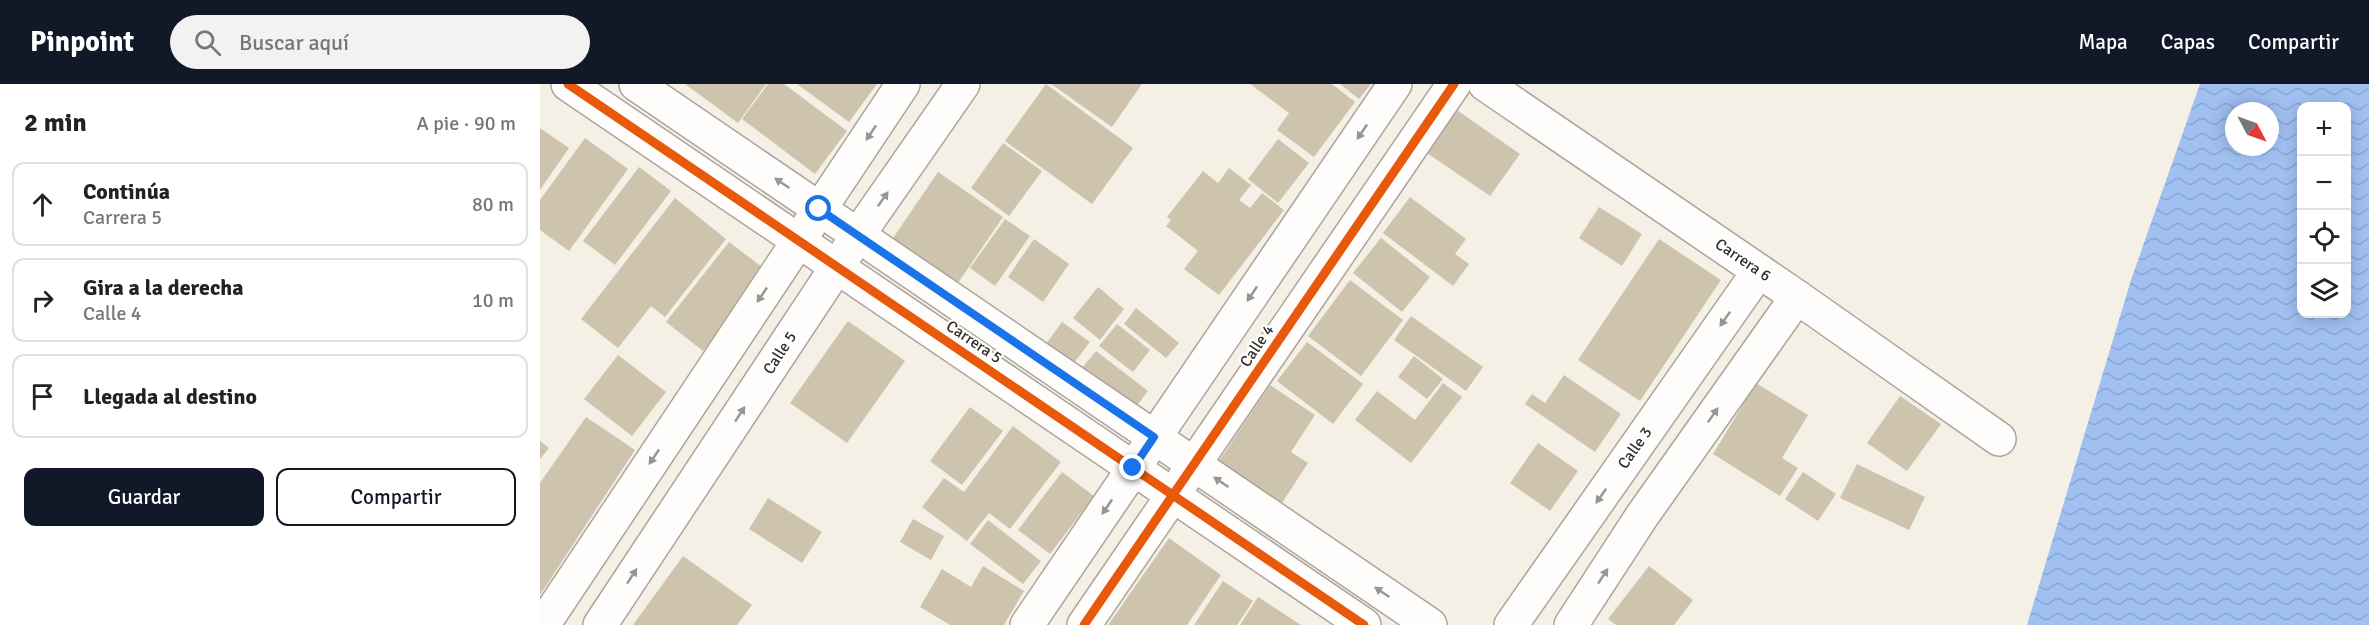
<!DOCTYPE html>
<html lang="es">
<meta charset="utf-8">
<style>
:root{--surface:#fff;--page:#f2f2f2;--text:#222;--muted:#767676;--line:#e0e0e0;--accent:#111827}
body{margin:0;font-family:Signika,sans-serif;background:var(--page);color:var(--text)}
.controls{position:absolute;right:18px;top:18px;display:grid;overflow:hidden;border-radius:12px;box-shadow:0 3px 15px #0003}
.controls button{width:54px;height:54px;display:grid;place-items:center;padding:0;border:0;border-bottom:2px solid var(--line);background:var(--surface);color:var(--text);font:30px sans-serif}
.compass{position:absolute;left:1685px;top:18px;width:54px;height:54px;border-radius:50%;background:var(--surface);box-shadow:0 3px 15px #0003;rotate:131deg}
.stop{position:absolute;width:18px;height:18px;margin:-14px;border:4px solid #1a73e8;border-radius:50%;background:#fff}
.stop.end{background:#1a73e8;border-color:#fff;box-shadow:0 2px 6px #0008}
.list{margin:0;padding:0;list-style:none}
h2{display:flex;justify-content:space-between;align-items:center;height:78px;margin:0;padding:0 24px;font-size:26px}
h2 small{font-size:20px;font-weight:400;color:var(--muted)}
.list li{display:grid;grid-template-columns:39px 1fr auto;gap:18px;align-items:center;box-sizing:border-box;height:84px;margin:0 12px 12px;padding:0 12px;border:2px solid var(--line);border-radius:12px}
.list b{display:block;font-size:22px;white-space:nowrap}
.list p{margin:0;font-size:20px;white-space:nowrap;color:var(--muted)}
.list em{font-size:20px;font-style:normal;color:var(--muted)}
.actions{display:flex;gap:12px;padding:18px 24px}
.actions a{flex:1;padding:14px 0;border:2px solid var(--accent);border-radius:12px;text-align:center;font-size:21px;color:var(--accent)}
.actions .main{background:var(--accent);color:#fff}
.icon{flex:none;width:33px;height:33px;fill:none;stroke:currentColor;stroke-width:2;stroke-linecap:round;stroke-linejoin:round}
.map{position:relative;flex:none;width:1829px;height:541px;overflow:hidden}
header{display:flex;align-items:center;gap:36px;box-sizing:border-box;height:84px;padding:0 30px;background:var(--accent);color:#fff}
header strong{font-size:28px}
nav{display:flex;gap:33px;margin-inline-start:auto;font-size:21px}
.search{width:420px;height:54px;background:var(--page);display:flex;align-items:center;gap:15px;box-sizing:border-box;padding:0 21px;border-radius:33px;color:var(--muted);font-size:22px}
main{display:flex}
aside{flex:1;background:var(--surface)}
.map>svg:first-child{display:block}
.water{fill:url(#water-waves);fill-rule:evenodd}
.building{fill:#cec4ad}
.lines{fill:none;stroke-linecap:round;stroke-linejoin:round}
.minor-casing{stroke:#a9a59d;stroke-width:36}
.minor{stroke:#fefdfb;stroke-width:33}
.cycleway-casing{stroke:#fff;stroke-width:13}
.cycleway{stroke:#e8590c;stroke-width:9}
.oneway{fill:#989692}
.route{stroke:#1a73e8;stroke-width:8}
.labels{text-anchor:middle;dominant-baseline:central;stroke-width:4.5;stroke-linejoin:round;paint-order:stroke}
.street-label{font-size:16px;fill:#332f28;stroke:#fff}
</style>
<header>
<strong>Pinpoint</strong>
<div class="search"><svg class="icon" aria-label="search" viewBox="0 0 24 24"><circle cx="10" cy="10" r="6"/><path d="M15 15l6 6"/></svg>Buscar aquí</div>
<nav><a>Mapa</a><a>Capas</a><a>Compartir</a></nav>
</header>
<main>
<aside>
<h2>2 min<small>A pie · 90 m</small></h2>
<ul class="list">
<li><svg class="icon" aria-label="ahead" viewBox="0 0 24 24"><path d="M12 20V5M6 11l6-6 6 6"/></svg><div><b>Continúa</b><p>Carrera 5</p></div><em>80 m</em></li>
<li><svg class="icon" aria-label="right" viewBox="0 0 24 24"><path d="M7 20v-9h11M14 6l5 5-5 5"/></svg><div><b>Gira a la derecha</b><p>Calle 4</p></div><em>10 m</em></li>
<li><svg class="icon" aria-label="arrive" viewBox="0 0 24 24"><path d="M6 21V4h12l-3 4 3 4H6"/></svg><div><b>Llegada al destino</b></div></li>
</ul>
<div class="actions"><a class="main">Guardar</a><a>Compartir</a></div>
</aside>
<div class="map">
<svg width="1829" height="541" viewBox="0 0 1829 541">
<defs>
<pattern id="water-waves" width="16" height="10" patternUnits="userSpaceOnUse" patternTransform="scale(1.5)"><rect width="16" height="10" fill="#a0c0f2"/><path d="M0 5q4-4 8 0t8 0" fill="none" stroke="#8aa5d0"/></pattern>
</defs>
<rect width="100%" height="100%" fill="#f5f0e5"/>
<path class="water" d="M1660,0H1829V541H1487L1591,196ZM1762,22H1806V230H1762ZM1694,27H1730V63H1694Z"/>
<g class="building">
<polygon points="145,0 226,0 198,39"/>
<polygon points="228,0 244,0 307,47 275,90 202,35"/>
<polygon points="257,0 337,0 309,38"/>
<polygon points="506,0 593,64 552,120 465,57"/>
<polygon points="511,0 602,0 572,43"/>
<polygon points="710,0 792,0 815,18 774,73 737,46 749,29"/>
<polygon points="800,0 831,0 819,15"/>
<polygon points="914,24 980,70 950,112 884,67"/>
<polygon points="0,44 29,64 0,106"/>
<polygon points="45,54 88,85 29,167 0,146 0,116"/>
<polygon points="738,55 769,79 738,119 708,95"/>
<polygon points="463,59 502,87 469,132 431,104"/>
<polygon points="99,83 131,107 75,181 43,157"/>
<polygon points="689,84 711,101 699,116 710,124 722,109 744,126 679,211 644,185 658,167 626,142 631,136 627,133 663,87 678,99"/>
<polygon points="398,88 463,133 416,202 351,157"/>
<polygon points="870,113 926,155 915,170 929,180 913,202 843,149"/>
<polygon points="135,114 186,155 125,233 111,222 78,264 41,235"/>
<polygon points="1059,123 1102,150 1082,182 1039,154"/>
<polygon points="465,135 490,152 455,202 430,184"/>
<polygon points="841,154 890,193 862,228 813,189"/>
<polygon points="494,155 529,180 503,218 468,193"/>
<polygon points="1119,155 1181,196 1100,317 1038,276"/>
<polygon points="189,158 226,186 163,267 126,238"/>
<polygon points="810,196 863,236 821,292 768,252"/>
<polygon points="558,203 584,225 560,256 533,234"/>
<polygon points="596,224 639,259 626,274 584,240"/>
<polygon points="871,232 943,283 926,307 854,256"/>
<polygon points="308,237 365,277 307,359 250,319"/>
<polygon points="522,238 550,258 530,284 503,264"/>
<polygon points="577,240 610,266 593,288 559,262"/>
<polygon points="767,258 823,300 793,340 737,297"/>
<polygon points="556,267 608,307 595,324 542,284"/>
<polygon points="78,271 126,308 92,352 44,315"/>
<polygon points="874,272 903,295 887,315 858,293"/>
<polygon points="1024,291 1081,330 1055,368 985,320 992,310 1005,319"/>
<polygon points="903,299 922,313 871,379 815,336 837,307 875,336"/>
<polygon points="1216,299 1268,331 1242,374 1258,384 1240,412 1173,370"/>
<polygon points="730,301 775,331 751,368 768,379 742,419 679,377"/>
<polygon points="1360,312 1401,340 1367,387 1327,359"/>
<polygon points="430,323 463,347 422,401 390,377"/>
<polygon points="46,333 95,366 0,511 0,399"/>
<polygon points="473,342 521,378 470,445 449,429 427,457 382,423 404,394 424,408"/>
<polygon points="0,357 9,364 0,375"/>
<polygon points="998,359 1038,387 1010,427 970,399"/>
<polygon points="1317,380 1385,413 1369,446 1300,414"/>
<polygon points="522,388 554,412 510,470 478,446"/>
<polygon points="1263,388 1296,410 1278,437 1245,415"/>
<polygon points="228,414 282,448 262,479 209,445"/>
<polygon points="373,435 404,452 391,476 360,458"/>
<polygon points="448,436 501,477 483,500 430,460"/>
<polygon points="629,454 681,491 647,541 568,541"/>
<polygon points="143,472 212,521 197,541 93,541"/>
<polygon points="443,482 484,507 464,541 410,541 380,523 402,485 431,503"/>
<polygon points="1109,482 1153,516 1134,541 1076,541 1068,535"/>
<polygon points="683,497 713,517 697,541 654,541"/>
<polygon points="718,513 761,541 700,541"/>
</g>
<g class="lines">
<defs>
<g id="minor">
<polyline points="28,0 824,541"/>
<polyline points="96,0 890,541"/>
<polyline points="945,0 1257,213 1459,355"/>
<polyline points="3,541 363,0"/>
<polyline points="60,541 318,151 423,0"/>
<polyline points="487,541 855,0"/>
<polyline points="544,541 914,0"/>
<polyline points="971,541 1219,187"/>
<polyline points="1031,541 1102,432 1257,213"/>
</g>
</defs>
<use href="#minor" class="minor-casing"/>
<use href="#minor" class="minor"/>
<defs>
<g id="cycleway">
<polyline points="28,0 824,541"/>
<polyline points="544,541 914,0"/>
</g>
</defs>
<use href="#cycleway" class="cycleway-casing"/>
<use href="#cycleway" class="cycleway"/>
</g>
<defs><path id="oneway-solid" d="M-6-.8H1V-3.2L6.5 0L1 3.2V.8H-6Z" transform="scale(1.5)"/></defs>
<g class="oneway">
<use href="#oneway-solid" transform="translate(822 48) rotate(124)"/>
<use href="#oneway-solid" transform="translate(331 49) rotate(124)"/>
<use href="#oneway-solid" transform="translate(242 99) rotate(-146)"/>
<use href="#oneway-solid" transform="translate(343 115) rotate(-55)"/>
<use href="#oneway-solid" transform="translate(712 210) rotate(124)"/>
<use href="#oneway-solid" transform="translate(222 211) rotate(124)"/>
<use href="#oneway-solid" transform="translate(1185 235) rotate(125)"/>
<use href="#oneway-solid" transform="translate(200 330) rotate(-57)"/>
<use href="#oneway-solid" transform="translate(1173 331) rotate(-55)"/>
<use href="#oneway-solid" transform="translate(114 373) rotate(124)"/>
<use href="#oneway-solid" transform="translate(681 398) rotate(-146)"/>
<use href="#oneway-solid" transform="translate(1061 412) rotate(125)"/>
<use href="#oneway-solid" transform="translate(567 423) rotate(124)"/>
<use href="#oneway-solid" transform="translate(92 492) rotate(-57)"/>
<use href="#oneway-solid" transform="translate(1063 492) rotate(-57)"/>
<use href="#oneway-solid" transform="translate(842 508) rotate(-146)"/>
</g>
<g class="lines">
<polyline class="route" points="279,125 614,353 593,384"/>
</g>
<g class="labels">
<g class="street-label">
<text transform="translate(1203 176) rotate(34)">Carrera 6</text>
<text transform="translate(434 258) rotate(34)">Carrera 5</text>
<text transform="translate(717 262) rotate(-56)">Calle 4</text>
<text transform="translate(240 269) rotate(-57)">Calle 5</text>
<text transform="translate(1095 364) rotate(-55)">Calle 3</text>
</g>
</g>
</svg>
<div class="controls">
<button>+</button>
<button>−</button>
<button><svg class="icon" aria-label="locate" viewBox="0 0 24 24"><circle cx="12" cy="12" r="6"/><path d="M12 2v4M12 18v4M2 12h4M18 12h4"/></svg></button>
<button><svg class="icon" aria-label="layers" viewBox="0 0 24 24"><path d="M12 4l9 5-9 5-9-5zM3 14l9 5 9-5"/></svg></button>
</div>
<svg class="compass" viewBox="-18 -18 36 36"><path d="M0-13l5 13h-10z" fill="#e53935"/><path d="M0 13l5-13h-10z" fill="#767676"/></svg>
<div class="stop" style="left:279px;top:125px"></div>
<div class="stop end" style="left:593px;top:384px"></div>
</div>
</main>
